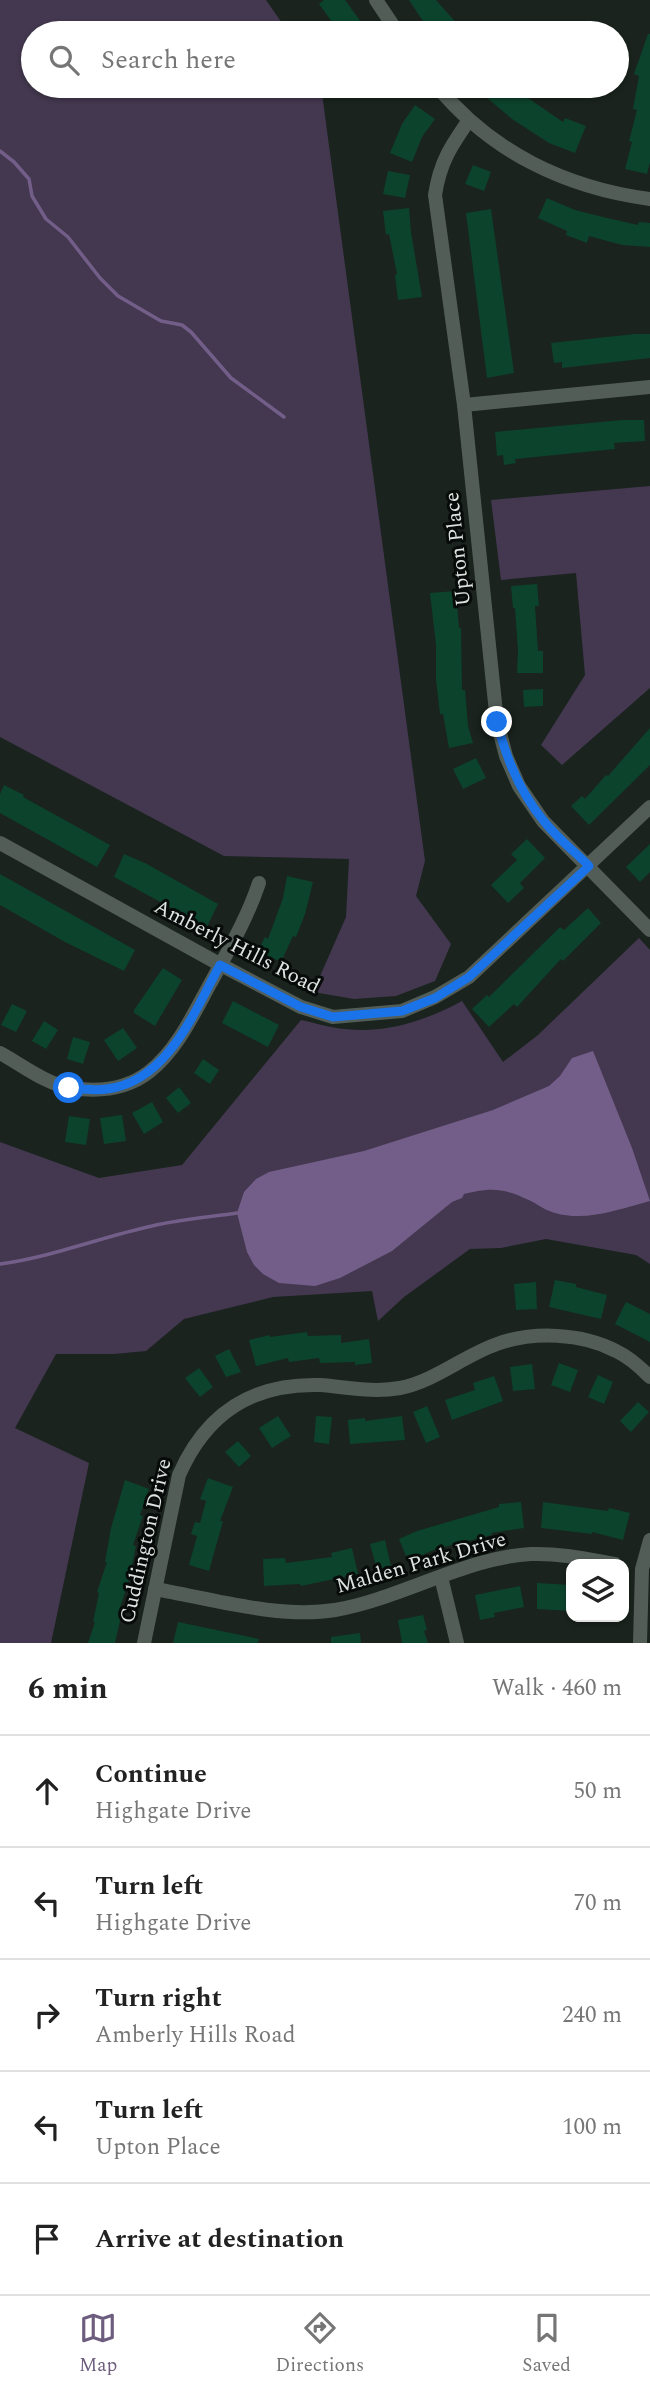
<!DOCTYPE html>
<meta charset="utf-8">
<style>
:root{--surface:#fff;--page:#f2f2f2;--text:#222;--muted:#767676;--line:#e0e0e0;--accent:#6d5d7e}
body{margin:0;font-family:Spectral,serif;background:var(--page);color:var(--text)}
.controls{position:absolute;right:21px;bottom:21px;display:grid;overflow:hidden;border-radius:14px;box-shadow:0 2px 5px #0004}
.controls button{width:63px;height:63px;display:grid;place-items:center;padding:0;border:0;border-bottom:2px solid var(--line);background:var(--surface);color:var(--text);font:35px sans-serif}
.stop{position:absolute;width:21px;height:21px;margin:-16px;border:5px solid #1a73e8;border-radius:50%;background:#fff}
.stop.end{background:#1a73e8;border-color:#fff;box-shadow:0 2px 7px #0008}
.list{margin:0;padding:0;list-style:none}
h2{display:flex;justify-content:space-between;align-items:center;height:91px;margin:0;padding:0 28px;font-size:30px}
h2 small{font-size:23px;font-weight:400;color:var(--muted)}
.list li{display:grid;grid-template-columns:46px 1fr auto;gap:21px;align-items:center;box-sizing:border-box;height:112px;padding:0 28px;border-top:2px solid var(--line)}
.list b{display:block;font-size:26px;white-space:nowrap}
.list p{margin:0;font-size:23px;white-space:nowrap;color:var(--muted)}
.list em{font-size:23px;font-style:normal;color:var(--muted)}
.icon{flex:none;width:38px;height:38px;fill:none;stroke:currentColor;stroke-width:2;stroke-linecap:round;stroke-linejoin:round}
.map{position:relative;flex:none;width:650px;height:1643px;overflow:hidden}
.search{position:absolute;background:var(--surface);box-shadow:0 2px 5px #0004;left:21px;right:21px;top:21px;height:77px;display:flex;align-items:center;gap:18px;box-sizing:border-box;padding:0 24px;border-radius:38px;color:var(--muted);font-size:26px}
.sheet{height:651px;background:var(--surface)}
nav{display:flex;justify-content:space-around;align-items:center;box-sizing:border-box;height:98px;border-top:2px solid var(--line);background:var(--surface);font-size:19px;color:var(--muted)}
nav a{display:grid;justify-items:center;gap:4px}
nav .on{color:var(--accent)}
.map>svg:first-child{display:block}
.green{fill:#43384f}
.water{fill:#735e89}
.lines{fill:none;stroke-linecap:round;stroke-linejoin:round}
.stream{stroke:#735e89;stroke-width:3.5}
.building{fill:#0c432c}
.minor{stroke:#535d57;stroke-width:14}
.route{stroke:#1a73e8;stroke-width:9}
.labels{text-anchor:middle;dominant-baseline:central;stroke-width:6;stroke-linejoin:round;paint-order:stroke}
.street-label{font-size:21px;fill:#dee4e1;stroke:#070b09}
</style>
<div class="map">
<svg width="650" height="1643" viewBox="0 0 650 1643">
<rect width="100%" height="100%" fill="#1a231e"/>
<g class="green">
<polygon points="0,0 266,0 289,33 33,33 33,86 321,86 425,861 416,896 451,944 435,981 396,996 354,999 313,992 346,917 349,859 224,856 0,737"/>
<polygon points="650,486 650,688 562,765 541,745 585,675 576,573 501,580 491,500"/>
<path d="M639,938L650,950V1264L636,1255L546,1239L501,1248L470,1249L404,1297L378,1321L372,1291L273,1297L184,1319L146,1351L114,1354H56L15,1428L89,1463L51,1643H0V1142L99,1178L182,1165L301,1020C316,1023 330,1028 345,1029C386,1034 427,1020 462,1001L503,1062L538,1035Z"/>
</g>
<path class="water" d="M593,1051L632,1148L650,1201C619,1209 587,1222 555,1213C547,1211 538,1205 531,1201C504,1188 492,1187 464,1194L462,1198L452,1202L392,1251L340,1278L315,1286L279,1283L263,1274L254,1265L247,1252L237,1213L244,1192L256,1179L269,1172L364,1151L493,1110L549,1086L560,1076L572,1058Z"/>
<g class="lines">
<g class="stream">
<polyline points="0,151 14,162 29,179 32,196 46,219 68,237 100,278 118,296 161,321 182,325 191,332 231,378 284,417"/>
<path d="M0,1264C52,1257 101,1237 152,1226C180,1219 209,1217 237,1213"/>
</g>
</g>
<g class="building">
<polygon points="324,0 345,0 369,33 340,33 319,4"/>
<polygon points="409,0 436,0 458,25 448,33 431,33"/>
<polygon points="648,34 650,34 650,162 647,174 625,169 632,142 629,141 637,110 633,109 639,76 634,74"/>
<polygon points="473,86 523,86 532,93 528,98 563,122 565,118 586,126 575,153 549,143 512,119"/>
<polygon points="415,105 435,119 422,137 412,162 390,153 402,124"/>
<polygon points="473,165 491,172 484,191 465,184"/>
<polygon points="388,171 410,175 405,198 383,194"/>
<polygon points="547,198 575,210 603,217 638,225 639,222 650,223 650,247 622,245 589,236 587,243 566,235 567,231 538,218"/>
<polygon points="409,208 411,232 422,297 398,300 395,275 397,274 389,234 386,235 383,211"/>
<polygon points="491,209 514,373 487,378 466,213"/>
<polygon points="635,334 650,334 650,358 562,368 562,362 554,363 551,343"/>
<polygon points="622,420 644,420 645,441 614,443 615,449 515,459 516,463 504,465 503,455 497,456 495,432"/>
<polygon points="537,584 539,606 535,606 538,651 543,651 543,673 517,673 518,651 515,608 513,608 511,586"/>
<polygon points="456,591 459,628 461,628 462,690 465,690 468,726 473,743 449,748 443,714 440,714 436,680 436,645 430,593"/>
<polygon points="543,689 543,706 524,707 523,690"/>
<polygon points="650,728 650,765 589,825 571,806 582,796 585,799 606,775 608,776"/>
<polygon points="476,758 486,778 463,789 453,769"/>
<polygon points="4,785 24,795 23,797 110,845 97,867 0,813 0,794"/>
<polygon points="527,839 545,858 520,883 524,888 508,903 491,885 517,860 511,854"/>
<polygon points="650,844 650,872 640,882 626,867"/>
<polygon points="124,854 145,863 218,904 207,927 114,877"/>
<polygon points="0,874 135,950 124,971 65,942 0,905"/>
<polygon points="287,876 313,882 305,914 296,937 293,936 281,962 258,951 265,937 268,939 283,898"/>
<polygon points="588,908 601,923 563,961 561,959 517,1007 514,1004 489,1027 472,1009 487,995 489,997 560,927 564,930"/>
<polygon points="163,968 182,980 155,1026 134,1013 134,1010"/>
<polygon points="233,1001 279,1025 268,1047 222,1023"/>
<polygon points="12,1004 27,1011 16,1032 1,1025"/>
<polygon points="44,1021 58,1030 46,1049 32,1041"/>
<polygon points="123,1028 137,1048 118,1061 104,1040"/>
<polygon points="73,1037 90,1042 83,1064 67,1059"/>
<polygon points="203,1059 219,1070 210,1084 194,1073"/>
<polygon points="179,1087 191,1103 178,1113 166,1098"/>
<polygon points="152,1102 163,1122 144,1134 132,1113"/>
<polygon points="122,1115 126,1141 104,1144 100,1118"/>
<polygon points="69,1116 90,1119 86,1145 65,1142"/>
<polygon points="555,1280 576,1284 576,1287 607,1295 601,1319 549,1307"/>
<polygon points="536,1282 537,1309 516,1310 514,1284"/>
<polygon points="626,1302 650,1314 650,1342 615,1324"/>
<polygon points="307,1332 308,1336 341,1335 341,1343 369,1339 372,1363 355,1365 355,1362 320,1363 319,1358 289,1362 288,1358 256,1366 249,1340 270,1335 270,1337"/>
<polygon points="229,1349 241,1372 226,1377 215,1356"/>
<polygon points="559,1363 578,1370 570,1392 551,1385"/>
<polygon points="532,1364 535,1389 513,1391 510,1367"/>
<polygon points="199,1368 213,1387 200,1397 185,1378"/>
<polygon points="598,1375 613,1382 604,1404 588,1397"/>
<polygon points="494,1376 503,1401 452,1420 445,1400 475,1390 473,1383"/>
<polygon points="638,1402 649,1412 631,1432 620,1421"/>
<polygon points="427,1406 440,1437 426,1443 413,1412"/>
<polygon points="278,1416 291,1436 272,1448 259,1428"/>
<polygon points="316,1416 332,1417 329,1444 314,1442"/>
<polygon points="402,1416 405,1440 350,1444 348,1420 365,1418 365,1421"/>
<polygon points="238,1441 251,1456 239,1467 225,1452"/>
<polygon points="208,1478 233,1487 220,1521 223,1521 209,1571 189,1565 197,1536 191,1534 195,1522 200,1523 206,1501 200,1499"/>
<polygon points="125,1480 149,1489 140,1515 143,1516 133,1545 136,1546 129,1580 119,1611 122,1612 115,1643 88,1643 95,1622 93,1622 99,1593 97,1592 107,1562 105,1562 111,1528"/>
<polygon points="521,1502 524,1528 491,1533 492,1535 436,1549 408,1561 399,1539 417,1531 499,1507 499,1504"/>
<polygon points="543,1502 608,1511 609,1508 630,1513 623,1540 592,1532 592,1534 541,1528"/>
<polygon points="385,1540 391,1566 377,1570 370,1544"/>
<polygon points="352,1548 358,1574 301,1586 300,1584 264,1586 263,1559 285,1558 286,1563 332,1557 331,1553"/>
<polygon points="537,1583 571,1585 571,1611 537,1609"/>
<polygon points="520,1586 524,1607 494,1613 495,1617 480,1620 475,1595"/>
<polygon points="423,1615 427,1630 424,1631 428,1643 402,1643 398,1620"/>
<polygon points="178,1622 259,1639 258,1643 173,1643"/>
<polygon points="360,1633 361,1643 331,1643 331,1637"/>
</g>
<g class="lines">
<g class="minor">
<polyline points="376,0 398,33"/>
<path d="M437,86C491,152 566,188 650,199"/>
<path d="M469,120C451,146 440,162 435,195L464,405L497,722L506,756L519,786L543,821L650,930"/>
<polyline points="464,405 650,387"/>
<polyline points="0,843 221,965 301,1007 333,1017 402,1011 435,997 469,977 650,807"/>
<path d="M0,1053C22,1065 47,1085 72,1088C99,1092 127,1089 149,1072C177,1050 193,1015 210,984C228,951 247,919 259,883"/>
<polyline points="441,1577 457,1643"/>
<path d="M155,1589C212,1599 279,1619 335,1610C400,1599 467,1557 531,1554C560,1553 587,1559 615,1564"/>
<path d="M144,1643L179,1475C206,1413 252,1383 320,1385C347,1387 373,1393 400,1388C435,1381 463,1356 497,1344C533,1331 582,1333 616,1351C629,1357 640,1367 650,1377"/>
<polyline points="640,1643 642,1569 650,1540"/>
</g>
</g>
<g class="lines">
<path class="route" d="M69,1088C81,1089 95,1091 107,1089C168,1081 194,1012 220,965L301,1007L333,1017L402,1011L435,998L469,977L589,866C574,851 556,837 543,820C519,791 506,758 497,722"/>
</g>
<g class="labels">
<g class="street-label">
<text transform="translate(458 549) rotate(-96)">Upton Place</text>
<text transform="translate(237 947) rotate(27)">Amberly Hills Road</text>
<text transform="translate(146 1541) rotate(-77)">Cuddington Drive</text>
<text transform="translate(421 1563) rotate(-16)">Malden Park Drive</text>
</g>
</g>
</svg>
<div class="controls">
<button><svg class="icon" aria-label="layers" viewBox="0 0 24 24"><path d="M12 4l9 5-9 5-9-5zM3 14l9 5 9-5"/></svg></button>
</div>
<div class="stop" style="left:69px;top:1088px"></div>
<div class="stop end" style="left:497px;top:722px"></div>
<div class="search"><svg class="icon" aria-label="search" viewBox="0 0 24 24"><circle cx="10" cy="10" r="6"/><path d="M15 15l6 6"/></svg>Search here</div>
</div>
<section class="sheet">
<h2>6 min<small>Walk · 460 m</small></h2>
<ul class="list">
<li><svg class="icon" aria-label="ahead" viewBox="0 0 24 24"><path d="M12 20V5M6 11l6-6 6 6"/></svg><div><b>Continue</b><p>Highgate Drive</p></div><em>50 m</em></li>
<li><svg class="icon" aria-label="left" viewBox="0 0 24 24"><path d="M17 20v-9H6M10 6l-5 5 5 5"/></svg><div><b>Turn left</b><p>Highgate Drive</p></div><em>70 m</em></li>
<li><svg class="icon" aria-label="right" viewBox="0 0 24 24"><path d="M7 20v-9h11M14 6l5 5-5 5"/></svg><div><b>Turn right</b><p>Amberly Hills Road</p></div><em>240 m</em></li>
<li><svg class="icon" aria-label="left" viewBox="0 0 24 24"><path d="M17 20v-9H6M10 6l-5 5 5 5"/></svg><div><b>Turn left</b><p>Upton Place</p></div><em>100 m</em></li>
<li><svg class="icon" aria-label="arrive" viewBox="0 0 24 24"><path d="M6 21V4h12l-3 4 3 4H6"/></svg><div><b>Arrive at destination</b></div></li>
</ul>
</section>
<nav>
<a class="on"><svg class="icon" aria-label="map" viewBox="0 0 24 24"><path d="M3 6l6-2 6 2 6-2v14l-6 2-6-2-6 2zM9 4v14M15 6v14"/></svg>Map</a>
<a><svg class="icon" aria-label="directions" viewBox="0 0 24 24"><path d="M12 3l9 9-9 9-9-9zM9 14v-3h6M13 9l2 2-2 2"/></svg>Directions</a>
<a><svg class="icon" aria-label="saved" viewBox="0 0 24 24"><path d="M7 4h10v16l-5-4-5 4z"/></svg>Saved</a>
</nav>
